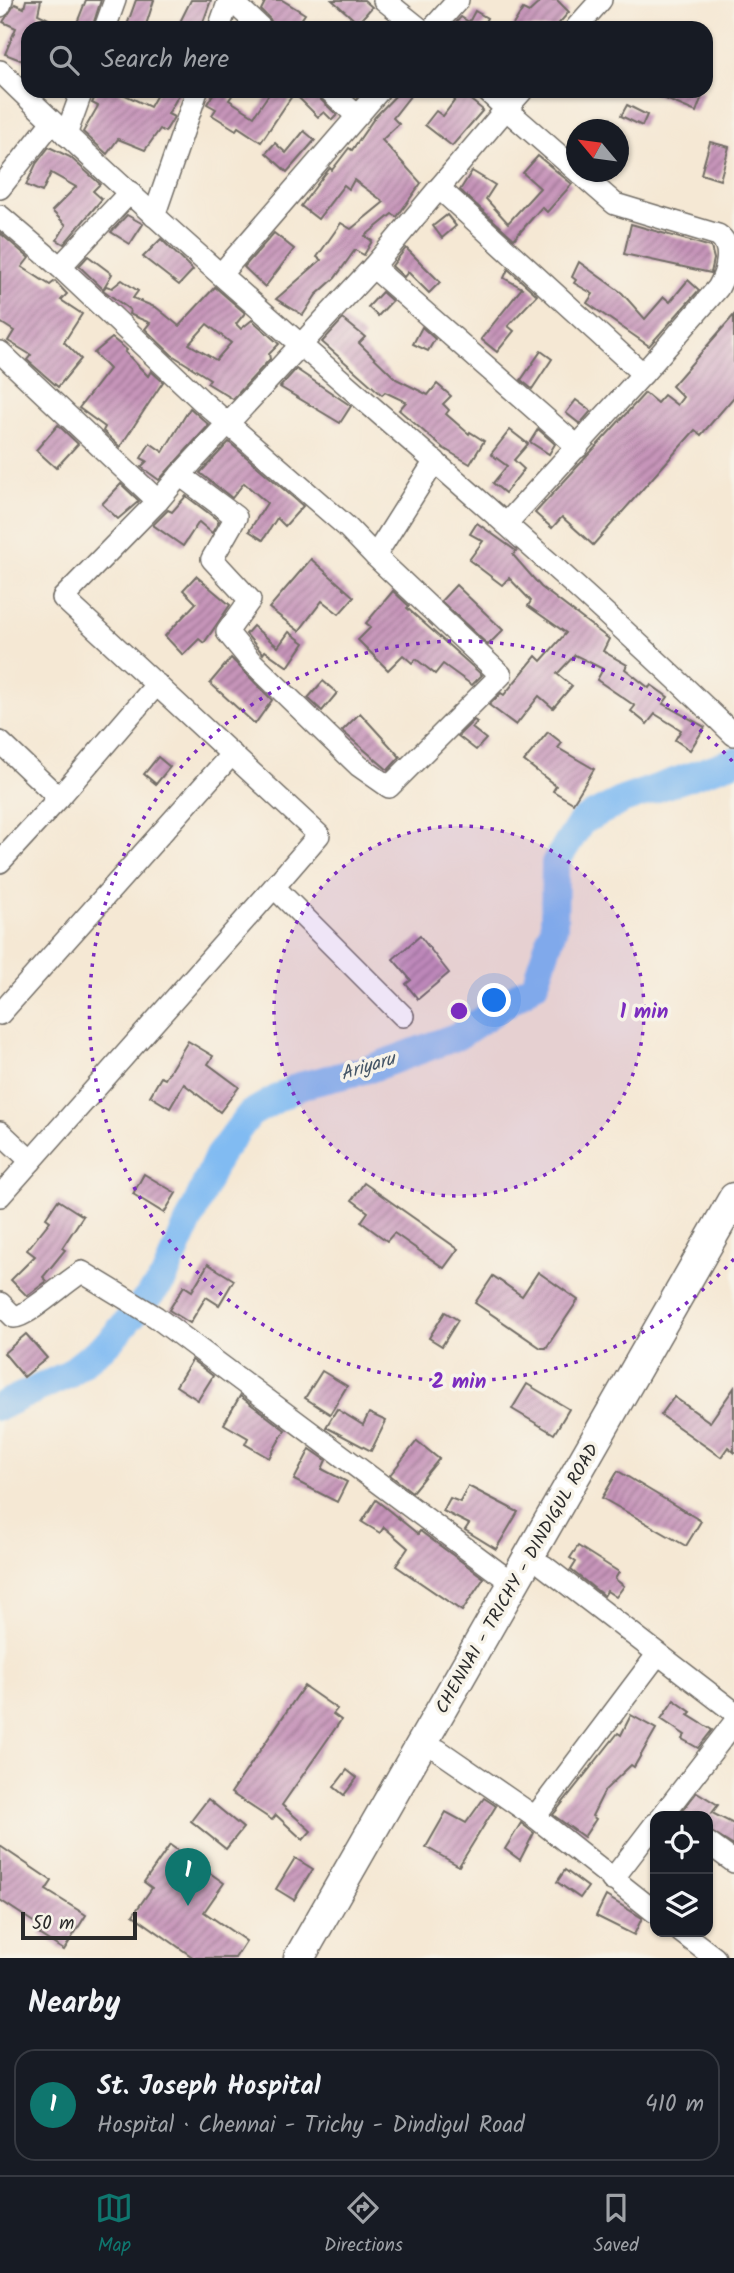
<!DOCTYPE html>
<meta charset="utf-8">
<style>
:root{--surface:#171b24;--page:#20242c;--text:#f1f3f6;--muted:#9ea1a6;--line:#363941;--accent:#0f766e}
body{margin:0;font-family:Kalam,sans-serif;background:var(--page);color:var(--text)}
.controls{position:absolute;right:21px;bottom:21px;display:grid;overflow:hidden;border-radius:14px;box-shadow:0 2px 5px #0004}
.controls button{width:63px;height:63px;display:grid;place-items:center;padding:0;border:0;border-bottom:2px solid var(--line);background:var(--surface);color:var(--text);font:35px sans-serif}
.compass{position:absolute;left:566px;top:119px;width:63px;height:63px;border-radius:50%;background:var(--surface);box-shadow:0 2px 5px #0004;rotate:299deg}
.scale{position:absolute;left:21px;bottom:18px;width:116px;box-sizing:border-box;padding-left:7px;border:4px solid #2b2b2b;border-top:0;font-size:19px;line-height:24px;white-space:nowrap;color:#2b2b2b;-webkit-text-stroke:5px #f7f3e8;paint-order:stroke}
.you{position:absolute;left:495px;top:1001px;width:24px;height:24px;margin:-18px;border:5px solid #fff;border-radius:50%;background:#1a73e8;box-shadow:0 0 0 10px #1a73e833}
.badge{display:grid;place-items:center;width:46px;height:46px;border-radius:50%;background:var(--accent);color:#fff;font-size:23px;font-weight:700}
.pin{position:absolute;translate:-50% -58px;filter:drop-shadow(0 2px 4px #0008)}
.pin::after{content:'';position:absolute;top:37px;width:24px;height:21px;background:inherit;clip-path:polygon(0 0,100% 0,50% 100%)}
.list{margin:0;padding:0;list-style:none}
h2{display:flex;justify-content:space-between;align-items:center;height:91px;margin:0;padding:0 28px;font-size:30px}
h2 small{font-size:23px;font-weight:400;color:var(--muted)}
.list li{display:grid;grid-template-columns:46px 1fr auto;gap:21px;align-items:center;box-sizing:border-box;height:112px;margin:0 14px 14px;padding:0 14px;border:2px solid var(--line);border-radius:21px}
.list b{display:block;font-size:26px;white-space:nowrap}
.list p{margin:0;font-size:23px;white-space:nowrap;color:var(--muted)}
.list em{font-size:23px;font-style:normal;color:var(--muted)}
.icon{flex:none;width:38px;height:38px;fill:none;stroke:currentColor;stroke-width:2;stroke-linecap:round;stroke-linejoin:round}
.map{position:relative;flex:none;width:734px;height:1958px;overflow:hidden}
.search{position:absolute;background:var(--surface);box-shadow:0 2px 5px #0004;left:21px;right:21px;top:21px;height:77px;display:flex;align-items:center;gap:18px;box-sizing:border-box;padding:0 24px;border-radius:21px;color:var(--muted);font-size:26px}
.sheet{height:217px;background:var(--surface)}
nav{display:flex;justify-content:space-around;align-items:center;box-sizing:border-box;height:98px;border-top:2px solid var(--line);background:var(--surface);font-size:19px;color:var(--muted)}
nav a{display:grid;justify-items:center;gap:4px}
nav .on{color:var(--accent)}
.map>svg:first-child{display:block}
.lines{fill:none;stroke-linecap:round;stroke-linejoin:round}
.river{stroke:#81bbf2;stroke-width:28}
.building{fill:url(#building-hatch);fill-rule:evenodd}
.minor-casing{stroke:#726d66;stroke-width:24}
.highway-casing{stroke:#726d66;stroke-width:33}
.minor{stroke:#fff;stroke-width:21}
.highway{stroke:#fff;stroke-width:30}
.ring{fill:none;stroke:#7b2cbf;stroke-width:3.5;stroke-dasharray:3.5 7}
.labels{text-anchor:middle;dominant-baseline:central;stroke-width:7;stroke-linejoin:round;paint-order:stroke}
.street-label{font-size:18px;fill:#2b2b2b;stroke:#f7f3e8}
.water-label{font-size:19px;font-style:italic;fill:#455667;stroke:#f7f3e8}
.centre{fill:#7b2cbf;stroke:#f7f3e8;stroke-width:3.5}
.ring-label{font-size:21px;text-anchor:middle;font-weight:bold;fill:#7b2cbf;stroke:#f7f3e8;stroke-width:7;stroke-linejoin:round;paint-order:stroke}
</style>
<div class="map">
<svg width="734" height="1958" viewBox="0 0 734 1958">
<defs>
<pattern id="building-hatch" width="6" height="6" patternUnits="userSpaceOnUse" patternTransform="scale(1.75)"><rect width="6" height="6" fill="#c694b9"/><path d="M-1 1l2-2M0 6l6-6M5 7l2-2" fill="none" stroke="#a17997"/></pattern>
</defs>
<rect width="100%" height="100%" fill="#f7f3e8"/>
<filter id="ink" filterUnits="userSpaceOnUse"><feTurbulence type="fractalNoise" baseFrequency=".0143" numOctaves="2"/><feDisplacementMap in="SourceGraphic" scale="14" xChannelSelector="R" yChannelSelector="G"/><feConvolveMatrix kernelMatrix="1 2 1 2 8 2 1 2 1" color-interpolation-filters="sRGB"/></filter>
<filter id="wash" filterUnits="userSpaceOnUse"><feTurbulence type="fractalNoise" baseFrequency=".00686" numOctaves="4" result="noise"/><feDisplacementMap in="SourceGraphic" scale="28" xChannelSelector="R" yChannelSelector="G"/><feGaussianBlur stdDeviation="1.57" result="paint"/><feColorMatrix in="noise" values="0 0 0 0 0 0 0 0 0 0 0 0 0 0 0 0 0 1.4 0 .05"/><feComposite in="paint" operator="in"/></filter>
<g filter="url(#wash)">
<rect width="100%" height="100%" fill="#f5e8d4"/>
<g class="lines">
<polyline class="river" points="0,1406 67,1375 111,1340 163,1280 218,1156 250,1114 299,1086 369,1069 458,1036 535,984 554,927 555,863 582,821 623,800 734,761"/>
</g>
<g id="blocks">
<g class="building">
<polygon points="26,0 41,0 38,14 67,28 28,28 28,63 5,54 16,28 3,22 15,4 24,8"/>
<polygon points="86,0 101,0 92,28 75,28"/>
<polygon points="136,0 154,0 145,28 126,28"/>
<polygon points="191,0 211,0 201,28 177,28"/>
<polygon points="266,0 282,0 305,14 301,20 314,28 274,28 270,19 261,10"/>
<polygon points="332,0 364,0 372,7 358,23"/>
<polygon points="542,0 557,0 569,12 555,28 511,28 523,9 529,12"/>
<polygon points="475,11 487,18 482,28 451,28 461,17 469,22"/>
<polygon points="98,91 117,91 150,107 159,91 181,91 168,114 174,117 165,132 160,129 145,150 118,139 107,154 83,132 98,106 92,103"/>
<polygon points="215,91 235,91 229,100 254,116 271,91 317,91 321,100 337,115 332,120 324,112 318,117 294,93 261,142 238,127 236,130 212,115 216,109 207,104"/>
<polygon points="400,91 414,91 393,118 399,124 382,140 421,183 397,217 392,214 365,236 372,241 364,255 355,250 335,278 316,295 303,315 276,299 321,260 317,257 341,223 351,229 384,202 354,180 349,189 344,185 318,219 301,206 325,174 330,168 332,170 349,148 352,150 375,117"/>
<polygon points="647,91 704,91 696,112"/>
<polygon points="461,92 483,110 452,146 425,125 436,111 443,116"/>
<polygon points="627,105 647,115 642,126 621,116"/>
<polygon points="304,131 315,140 287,172 266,153 275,143 286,153"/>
<polygon points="710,142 729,147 720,180 701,174"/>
<polygon points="49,147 70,157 100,184 93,191 102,199 64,244 57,240 66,225 52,211 76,187 51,173 42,192 26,185 36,164"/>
<polygon points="538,156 572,184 547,212 542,207 514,239 460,190 472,171 495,185 486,199 508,223 540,188 523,173"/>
<polygon points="127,215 143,224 130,244 111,232"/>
<polygon points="447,215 456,226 442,238 433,226"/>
<polygon points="631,224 711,247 714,259 711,273 624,254"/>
<polygon points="0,233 29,258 22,267 50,285 55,281 67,294 61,300 82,314 64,342 81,359 58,387 27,360 31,355 8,341 14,331 0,322"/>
<polygon points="274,233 294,249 265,287 244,267"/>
<polygon points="161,239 193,270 179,285 143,257"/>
<polygon points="406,248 440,282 429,293 408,272 404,277 392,266"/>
<polygon points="88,256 112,274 103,289 79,266"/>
<polygon points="579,262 622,293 645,319 664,297 670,302 688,280 699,290 649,346 587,303 593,294 574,283 576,280 572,277"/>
<polygon points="508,269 537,295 508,326 514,331 497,352 481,339 522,288 504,278"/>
<path d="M122,280L138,291L133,298L157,308L179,326L215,287L245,313L236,324L241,329L252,320L279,344L269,354L270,359L233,399L207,383L210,379L172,355L145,329L150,323L129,314L130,310L103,290L106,286L112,288ZM207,324L231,343L216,360L189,344Z"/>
<polygon points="382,292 392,301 378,316 368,307"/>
<polygon points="734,315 734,397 701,435 695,430 593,545 562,517 552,528 535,513 645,393 657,403 664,395 677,405 683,397 672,386"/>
<polygon points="343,319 365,337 359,343 396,379 428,395 437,384 451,396 443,404 449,410 446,414 469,434 470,432 484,441 470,464 443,448 399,410 406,402 385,392 382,395 322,342"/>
<polygon points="422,327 435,339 428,351 413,344"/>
<polygon points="112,338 127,350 125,352 148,376 151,371 163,382 120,447 103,431 105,427 79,408 109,369 94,353"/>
<polygon points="541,351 552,359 532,389 521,380"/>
<polygon points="296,369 351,406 340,423 280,387"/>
<polygon points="576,400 591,411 580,424 566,413"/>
<polygon points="190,408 209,425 159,480 141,467 147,461 141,458 150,443 163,452"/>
<polygon points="58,425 78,444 56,468 36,450"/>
<polygon points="538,429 555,444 549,454 530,442"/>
<polygon points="510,430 528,444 514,460 524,469 505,493 493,483 507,466 491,454"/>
<polygon points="229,442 303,506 285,526 277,518 263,540 249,531 267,503 244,483 232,498 200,473"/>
<polygon points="121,484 139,501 118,519 102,504"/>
<polygon points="186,496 219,521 212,533 199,522 183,546 153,525 168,510 172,512"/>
<polygon points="477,523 516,551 513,555 541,587 609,639 603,651 627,665 625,669 649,688 651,685 668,697 663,704 705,727 690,750 675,740 681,730 655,714 647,724 631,711 635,706 597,680 603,669 575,655 557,674 572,686 553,708 539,696 516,725 489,705 501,693 504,695 536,656 541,661 566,633 528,606 531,601 509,578 502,585 469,560 483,541 470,534"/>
<polygon points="311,559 354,597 339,614 322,601 299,631 269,608"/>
<polygon points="196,576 230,605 204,643 199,639 183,655 165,636 196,603 183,590"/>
<polygon points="456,585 503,630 488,645 441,601"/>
<polygon points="393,591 409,606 407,608 482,675 472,685 443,664 435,674 416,659 412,663 403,655 388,670 358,640 371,627 366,623"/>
<polygon points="253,626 278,647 289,632 304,643 288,667 265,651 263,654 246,634"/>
<polygon points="231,658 272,700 255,724 210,683"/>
<polygon points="323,681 337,693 322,711 308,698"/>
<polygon points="360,713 400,757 388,770 342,731"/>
<polygon points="474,720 477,722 472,728 486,739 476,750 458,736"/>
<polygon points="548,732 562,743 558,748 594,769 573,803 553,791 556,786 524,761"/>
<polygon points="158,757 170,767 156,784 144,774"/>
<polygon points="420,936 449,973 418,999 406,984 411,980 393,959"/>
<polygon points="188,1041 213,1056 208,1064 239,1087 220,1112 184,1084 170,1108 150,1096 161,1077 165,1079"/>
<polygon points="144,1174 176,1193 164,1213 133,1194"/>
<polygon points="364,1183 458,1249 444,1268 394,1233 387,1241 361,1222 368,1212 352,1200"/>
<polygon points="58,1200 83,1216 62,1248 65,1250 43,1277 47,1281 27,1296 11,1280 35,1256 27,1250 50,1221 46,1218"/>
<polygon points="208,1264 234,1280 219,1305 206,1297 190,1323 169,1310 184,1286 192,1291"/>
<polygon points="538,1272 578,1300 546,1348 541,1348 475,1303 493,1276 522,1296"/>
<polygon points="445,1312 458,1320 442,1346 429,1338"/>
<polygon points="26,1334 47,1358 24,1377 4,1353"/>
<polygon points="192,1360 213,1376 198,1400 176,1386"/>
<polygon points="322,1371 347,1386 330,1414 305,1398"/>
<polygon points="527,1384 569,1409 554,1434 512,1409"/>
<polygon points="734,1388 734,1452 728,1447 721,1457 661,1415 674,1397 710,1422"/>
<polygon points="240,1396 285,1430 269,1458 245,1444 248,1438 224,1424"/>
<polygon points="337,1409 363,1425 369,1413 386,1421 371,1451 326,1427"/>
<polygon points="417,1441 439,1459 412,1492 390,1475"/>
<polygon points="310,1449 326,1460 322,1469 347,1482 337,1502 294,1480"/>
<polygon points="618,1471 701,1521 686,1546 602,1498"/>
<polygon points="468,1486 518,1512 496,1549 465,1530 469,1524 443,1511 450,1498 460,1502"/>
<polygon points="376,1500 418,1534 420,1531 484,1578 462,1611 396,1566 408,1548 384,1527 380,1533 362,1522"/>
<polygon points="578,1546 619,1572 615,1579 624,1586 616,1597 607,1591 604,1596 571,1570 576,1562 570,1558"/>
<polygon points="304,1686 337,1709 333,1714 341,1720 282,1805 311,1831 303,1840 276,1815 272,1820 231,1793"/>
<polygon points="674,1700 691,1712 688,1715 712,1730 698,1748 682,1739 685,1735 661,1719"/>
<polygon points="631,1715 656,1729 634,1767 631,1765 605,1790 592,1816 596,1819 584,1837 553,1815 618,1733 621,1735"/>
<polygon points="347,1770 357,1778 344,1795 334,1787"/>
<polygon points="697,1792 718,1805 712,1813 734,1824 734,1846 708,1830 708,1816 678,1816"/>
<polygon points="484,1798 496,1806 459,1866 426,1847 446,1812 466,1823"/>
<polygon points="208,1799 243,1828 226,1849 191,1821"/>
<polygon points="521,1823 534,1833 520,1860 505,1849"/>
<polygon points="170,1845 224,1883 204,1912 246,1941 235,1958 194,1958 133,1915 152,1888 144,1882"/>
<polygon points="0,1846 52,1881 46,1890 86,1915 64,1950 40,1935 44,1929 0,1900"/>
<polygon points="295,1858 313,1869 294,1900 276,1889"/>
<polygon points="565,1870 588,1887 580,1898 557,1882"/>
<polygon points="606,1896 642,1918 634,1935 596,1916"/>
</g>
</g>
</g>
<g filter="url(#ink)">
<use href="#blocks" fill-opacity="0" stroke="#726d66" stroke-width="2"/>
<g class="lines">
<defs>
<g id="minor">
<polyline points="231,0 261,28"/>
<polyline points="384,0 419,28"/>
<polyline points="0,6 2,0"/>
<polyline points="105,28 115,0"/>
<polyline points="219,28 229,0"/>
<polyline points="433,28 458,0"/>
<polyline points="576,28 601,0"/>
<path d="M0,71C236,302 499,504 734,735"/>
<polyline points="330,91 357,116"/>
<path d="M522,91L506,109L615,204L718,235C734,246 727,272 718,288L643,374"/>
<polyline points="66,135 82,91"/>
<polyline points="0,188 52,122"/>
<polyline points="439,188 506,109 487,91"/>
<polyline points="130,192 60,267 203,402 347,527 375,556"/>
<polyline points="0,216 60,267"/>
<polyline points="154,216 197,91"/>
<polyline points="373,267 578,447"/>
<polyline points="221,274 379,91"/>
<polyline points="0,352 158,501 180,475"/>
<polyline points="435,461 375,556 501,675 389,787 359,766 250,660 227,632 250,600 212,559 236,517 180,475 373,267 439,188 643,374 506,524"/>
<polyline points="158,501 63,598 319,835 274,887 403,1016"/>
<polyline points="0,742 59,798 157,684"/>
<polyline points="0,862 59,798"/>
<polyline points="0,1014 232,754"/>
<polyline points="0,1132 31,1161"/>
<polyline points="0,1196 274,887"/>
<path d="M0,1303L14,1317C29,1316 65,1282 82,1272L156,1317L515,1585"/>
<polyline points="544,1566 734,1712"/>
<polyline points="438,1750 535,1817 655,1912"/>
<polyline points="662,1816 734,1723"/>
<polyline points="535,1817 657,1655"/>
<polyline points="708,1843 734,1862"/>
<polyline points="612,1880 655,1824"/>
<polyline points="681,1932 715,1958"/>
</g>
<polyline id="highway" points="299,1958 734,1198"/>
</defs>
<use href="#minor" class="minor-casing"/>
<use href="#highway" class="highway-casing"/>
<use href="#minor" class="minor"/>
<use href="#highway" class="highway"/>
</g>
</g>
<circle cx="459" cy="1011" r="185" fill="#7b2cbf" fill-opacity=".12"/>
<g class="ring">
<circle cx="459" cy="1011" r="185"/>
<path d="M734 1259A370 370 0 1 1 734 763"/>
</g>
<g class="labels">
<g class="street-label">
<text transform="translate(518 1579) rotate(-60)">CHENNAI - TRICHY - DINDIGUL ROAD</text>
</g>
<g class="water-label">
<text transform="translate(368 1067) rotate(-17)">Ariyaru</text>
</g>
</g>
<circle cx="459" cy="1011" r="10" class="centre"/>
<g class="ring-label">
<text x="644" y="1018">1 min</text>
<text x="459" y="1388">2 min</text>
</g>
</svg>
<div class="controls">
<button><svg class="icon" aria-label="locate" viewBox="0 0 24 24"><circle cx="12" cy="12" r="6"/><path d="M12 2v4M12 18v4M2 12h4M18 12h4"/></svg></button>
<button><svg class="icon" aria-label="layers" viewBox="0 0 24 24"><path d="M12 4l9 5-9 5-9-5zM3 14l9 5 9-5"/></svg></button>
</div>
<svg class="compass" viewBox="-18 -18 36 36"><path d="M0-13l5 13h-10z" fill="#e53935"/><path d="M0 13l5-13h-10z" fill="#9ea1a6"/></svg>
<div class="scale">50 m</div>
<div class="you"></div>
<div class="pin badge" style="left:188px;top:1906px">1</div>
<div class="search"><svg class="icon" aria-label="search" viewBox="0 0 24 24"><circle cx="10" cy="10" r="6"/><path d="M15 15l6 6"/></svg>Search here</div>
</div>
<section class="sheet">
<h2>Nearby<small></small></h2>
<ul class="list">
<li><span class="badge">1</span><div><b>St. Joseph Hospital</b><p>Hospital · Chennai - Trichy - Dindigul Road</p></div><em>410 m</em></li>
</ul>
</section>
<nav>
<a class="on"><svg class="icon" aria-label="map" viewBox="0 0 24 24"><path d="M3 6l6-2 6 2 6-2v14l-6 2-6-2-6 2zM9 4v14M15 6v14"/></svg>Map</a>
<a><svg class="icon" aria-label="directions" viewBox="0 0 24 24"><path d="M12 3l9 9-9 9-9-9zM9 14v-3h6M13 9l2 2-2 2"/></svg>Directions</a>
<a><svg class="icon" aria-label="saved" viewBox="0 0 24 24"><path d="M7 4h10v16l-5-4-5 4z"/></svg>Saved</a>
</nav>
